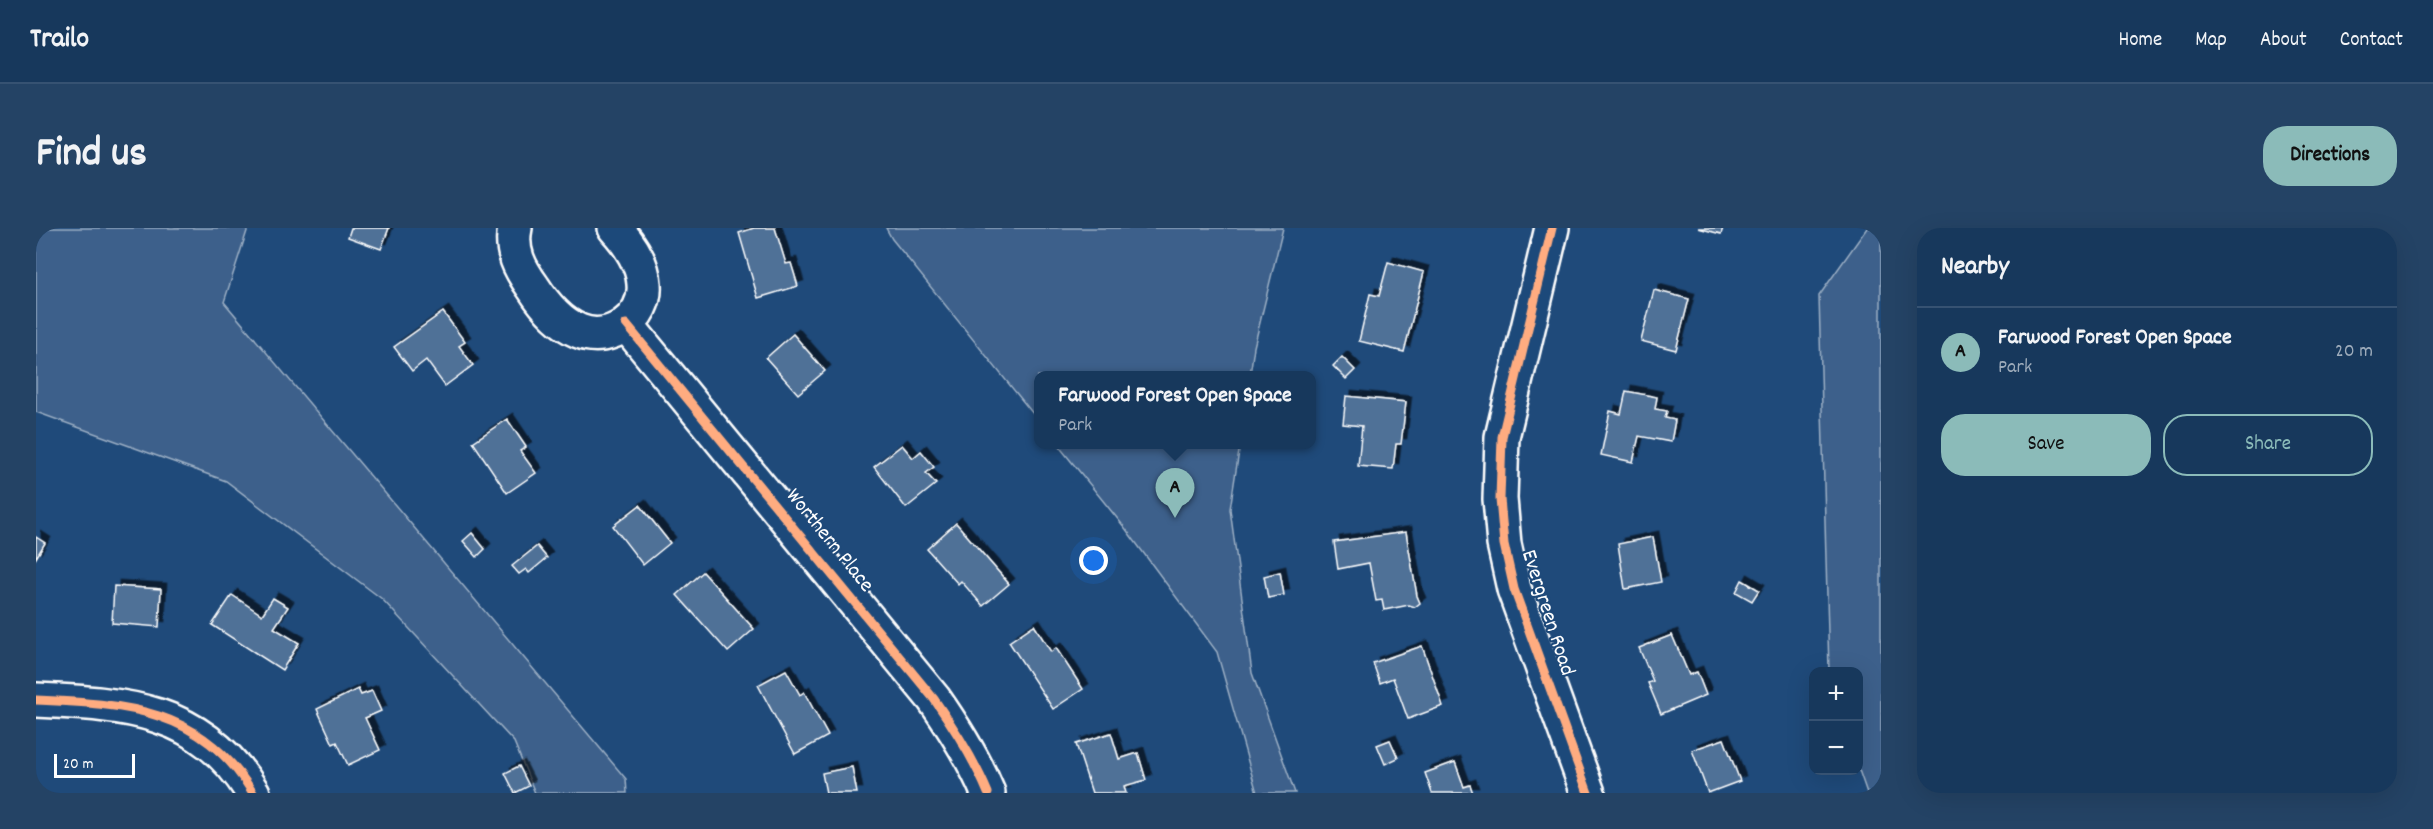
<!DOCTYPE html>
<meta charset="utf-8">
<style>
:root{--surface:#17385c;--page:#244365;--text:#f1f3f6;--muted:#9eacbb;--line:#365272;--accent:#8bbbb9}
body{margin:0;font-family:Dekko,sans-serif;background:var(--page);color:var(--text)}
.controls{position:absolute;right:18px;bottom:18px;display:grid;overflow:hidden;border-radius:12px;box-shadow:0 6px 24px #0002}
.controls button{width:54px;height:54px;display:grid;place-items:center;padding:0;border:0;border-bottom:2px solid var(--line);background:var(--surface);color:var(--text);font:30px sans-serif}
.scale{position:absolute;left:18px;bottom:15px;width:81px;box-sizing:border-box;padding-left:6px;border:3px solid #fff;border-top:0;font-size:16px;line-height:21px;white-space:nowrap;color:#fff;-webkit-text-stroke:4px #1f4a7a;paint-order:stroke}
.you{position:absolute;left:1058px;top:333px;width:21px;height:21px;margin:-15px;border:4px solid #fff;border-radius:50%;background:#1a73e8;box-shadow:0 0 0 9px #1a73e833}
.badge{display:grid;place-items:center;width:39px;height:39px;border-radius:50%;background:var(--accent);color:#111;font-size:20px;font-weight:700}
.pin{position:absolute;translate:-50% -50px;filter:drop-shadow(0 2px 3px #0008)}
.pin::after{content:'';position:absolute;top:32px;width:21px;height:18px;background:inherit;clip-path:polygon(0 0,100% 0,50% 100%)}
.popup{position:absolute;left:998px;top:143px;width:282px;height:78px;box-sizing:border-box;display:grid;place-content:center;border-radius:12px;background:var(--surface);filter:drop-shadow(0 2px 4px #0005);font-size:20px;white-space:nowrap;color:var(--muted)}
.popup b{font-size:22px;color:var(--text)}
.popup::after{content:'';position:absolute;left:50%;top:100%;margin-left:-12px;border:12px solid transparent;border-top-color:var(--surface)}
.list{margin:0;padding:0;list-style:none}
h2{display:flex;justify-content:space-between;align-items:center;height:78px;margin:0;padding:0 24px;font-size:26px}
h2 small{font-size:20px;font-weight:400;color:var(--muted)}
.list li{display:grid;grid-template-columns:39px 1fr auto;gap:18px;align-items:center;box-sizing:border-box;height:90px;padding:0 24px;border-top:2px solid var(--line)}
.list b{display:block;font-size:22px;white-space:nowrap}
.list p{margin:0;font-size:20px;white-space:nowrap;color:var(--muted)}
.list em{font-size:20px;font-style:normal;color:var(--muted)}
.actions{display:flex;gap:12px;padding:18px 24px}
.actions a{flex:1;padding:14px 0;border:2px solid var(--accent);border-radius:24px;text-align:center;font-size:21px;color:var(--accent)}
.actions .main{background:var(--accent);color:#111}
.map{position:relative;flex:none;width:1845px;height:565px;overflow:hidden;border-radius:24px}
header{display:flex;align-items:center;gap:36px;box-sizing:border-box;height:84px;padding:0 30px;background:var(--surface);border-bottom:2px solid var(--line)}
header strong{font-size:28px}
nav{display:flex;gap:33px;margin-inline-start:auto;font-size:21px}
.intro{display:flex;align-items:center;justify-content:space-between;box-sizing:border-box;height:144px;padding:0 36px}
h1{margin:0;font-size:42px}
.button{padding:15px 27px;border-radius:24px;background:var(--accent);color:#111;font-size:21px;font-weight:700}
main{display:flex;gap:36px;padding:0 36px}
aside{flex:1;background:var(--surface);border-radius:24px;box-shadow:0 6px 24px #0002}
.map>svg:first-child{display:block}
.green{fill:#3c618b;stroke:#9eb0c5;stroke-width:1.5}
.building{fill:#507197;stroke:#fff;stroke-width:1.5;filter:url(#shadow)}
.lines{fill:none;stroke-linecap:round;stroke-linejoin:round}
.minor-casing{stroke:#fff;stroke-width:38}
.minor{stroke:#1f4a7a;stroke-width:33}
.cycleway-casing{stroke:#1f4a7a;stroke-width:13}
.cycleway{stroke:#ffac80;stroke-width:9}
.labels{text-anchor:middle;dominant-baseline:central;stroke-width:4.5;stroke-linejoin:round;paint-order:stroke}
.street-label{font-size:22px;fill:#fff;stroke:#1f4a7a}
</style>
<header>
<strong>Trailo</strong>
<nav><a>Home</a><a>Map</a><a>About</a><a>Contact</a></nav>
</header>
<div class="intro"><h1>Find us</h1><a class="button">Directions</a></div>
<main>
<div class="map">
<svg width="1845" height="565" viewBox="0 0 1845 565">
<defs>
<filter id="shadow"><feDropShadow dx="5.5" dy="-5.5" stdDeviation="0" flood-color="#0009"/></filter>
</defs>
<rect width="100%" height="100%" fill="#1f4a7a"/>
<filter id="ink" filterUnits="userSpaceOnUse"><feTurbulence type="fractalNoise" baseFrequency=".0167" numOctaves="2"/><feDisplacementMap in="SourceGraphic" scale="12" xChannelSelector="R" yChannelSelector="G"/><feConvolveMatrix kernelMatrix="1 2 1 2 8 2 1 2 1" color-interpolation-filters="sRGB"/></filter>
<g filter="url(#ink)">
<g class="green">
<polygon points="0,0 212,0 188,74 590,551 591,565 499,565 478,514 346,371 190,253 0,184"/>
<polygon points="850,0 1247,0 1218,119 1214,147 1002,148 1002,192 856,11"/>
<polygon points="1831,0 1845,0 1845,565 1831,565 1823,542 1822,443 1793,443 1783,68"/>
<polygon points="1022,217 1204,217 1194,281 1216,445 1259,565 1221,565 1181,424 1089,300"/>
</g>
<g class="building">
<polygon points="315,0 353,0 345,21 312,9"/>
<polygon points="718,0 739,0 750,36 755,35 762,58 722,70 703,5"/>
<polygon points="1662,0 1687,0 1685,6"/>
<polygon points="1352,34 1388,44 1368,124 1323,113 1334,66 1343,68"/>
<polygon points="1618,62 1653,71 1640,122 1605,113"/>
<polygon points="407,84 429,114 423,118 437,137 409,158 390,132 376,143 358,119"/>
<polygon points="757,106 789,143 762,166 730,130"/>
<polygon points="1306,129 1319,142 1310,151 1297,138"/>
<polygon points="1590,163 1621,169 1619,181 1631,183 1629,190 1639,192 1635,214 1603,208 1597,234 1565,227 1574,183 1585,186"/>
<polygon points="1310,168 1370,174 1365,216 1360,216 1357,241 1322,238 1326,198 1307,196"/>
<polygon points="471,191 490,219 484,223 500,245 471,265 437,214"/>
<polygon points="866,217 877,230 885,223 898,239 890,245 900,256 870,280 838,239"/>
<polygon points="604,277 634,315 607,337 577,298"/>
<polygon points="920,295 973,356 947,378 925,353 922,356 891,321"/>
<polygon points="1370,304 1381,368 1384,375 1379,379 1373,377 1348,382 1346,372 1340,373 1333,335 1302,341 1298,314"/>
<polygon points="436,305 449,321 441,329 427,313"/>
<polygon points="0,309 9,315 0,330"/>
<polygon points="1617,309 1625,354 1589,361 1582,316"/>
<polygon points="501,318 511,330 493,345 490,341 483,346 476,338"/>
<polygon points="667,344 718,401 692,424 641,367"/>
<polygon points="1244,344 1248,367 1232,370 1228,348"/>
<polygon points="1706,352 1723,362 1716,373 1700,364"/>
<polygon points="78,358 125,361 123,399 76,395"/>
<polygon points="196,367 226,387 237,370 252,379 238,400 263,415 246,442 176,397"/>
<polygon points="998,397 1015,424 1020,420 1047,461 1017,481 973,414"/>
<polygon points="1636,407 1653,447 1661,444 1670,467 1625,486 1612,455 1617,453 1603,420"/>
<polygon points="1386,418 1407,478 1372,491 1357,450 1344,455 1337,435"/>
<polygon points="750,442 764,467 768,464 792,508 759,526 722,457"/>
<polygon points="322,461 325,467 336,463 345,483 329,490 344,522 312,537 301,514 297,516 281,481"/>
<polygon points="1075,505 1083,531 1102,525 1110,552 1088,558 1090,565 1056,565 1040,516"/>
<polygon points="1688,511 1704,553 1672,565 1656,522"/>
<polygon points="1354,512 1362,530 1349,536 1341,517"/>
<polygon points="1419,534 1428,559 1434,557 1437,565 1396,565 1389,545"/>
<polygon points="483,538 493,558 479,565 469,545"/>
<polygon points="816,539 821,565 790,565 786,545"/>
</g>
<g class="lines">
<defs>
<g id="minor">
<path d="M479,0C474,23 484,41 497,59C508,76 524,95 543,103C574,116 611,90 608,56C607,36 593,15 579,0"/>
<polyline points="1516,0 1466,209 1464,271 1468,316 1478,361 1552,565"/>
<path d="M590,96L898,471C919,501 938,531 952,565"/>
<path d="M0,472C90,476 165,480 217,565"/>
</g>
</defs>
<use href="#minor" class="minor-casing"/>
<use href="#minor" class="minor"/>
<defs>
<g id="cycleway">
<polyline points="1516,0 1466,209 1464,271 1468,316 1478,361 1552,565"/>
<path d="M590,96L898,471C919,501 938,531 952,565"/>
<path d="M0,472C90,476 165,480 217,565"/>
</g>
</defs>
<use href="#cycleway" class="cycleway-casing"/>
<use href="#cycleway" class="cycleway"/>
</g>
</g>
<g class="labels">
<g class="street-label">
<text transform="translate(793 313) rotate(51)">Worthern Place</text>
<text transform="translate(1511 385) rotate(72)">Evergreen Road</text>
</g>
</g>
</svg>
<div class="controls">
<button>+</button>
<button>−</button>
</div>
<div class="scale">20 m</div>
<div class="you"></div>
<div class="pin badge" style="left:1139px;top:290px">A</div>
<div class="popup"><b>Farwood Forest Open Space</b>Park</div>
</div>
<aside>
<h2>Nearby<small></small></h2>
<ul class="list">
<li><span class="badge">A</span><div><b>Farwood Forest Open Space</b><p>Park</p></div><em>20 m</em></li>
</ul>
<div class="actions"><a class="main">Save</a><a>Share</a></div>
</aside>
</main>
